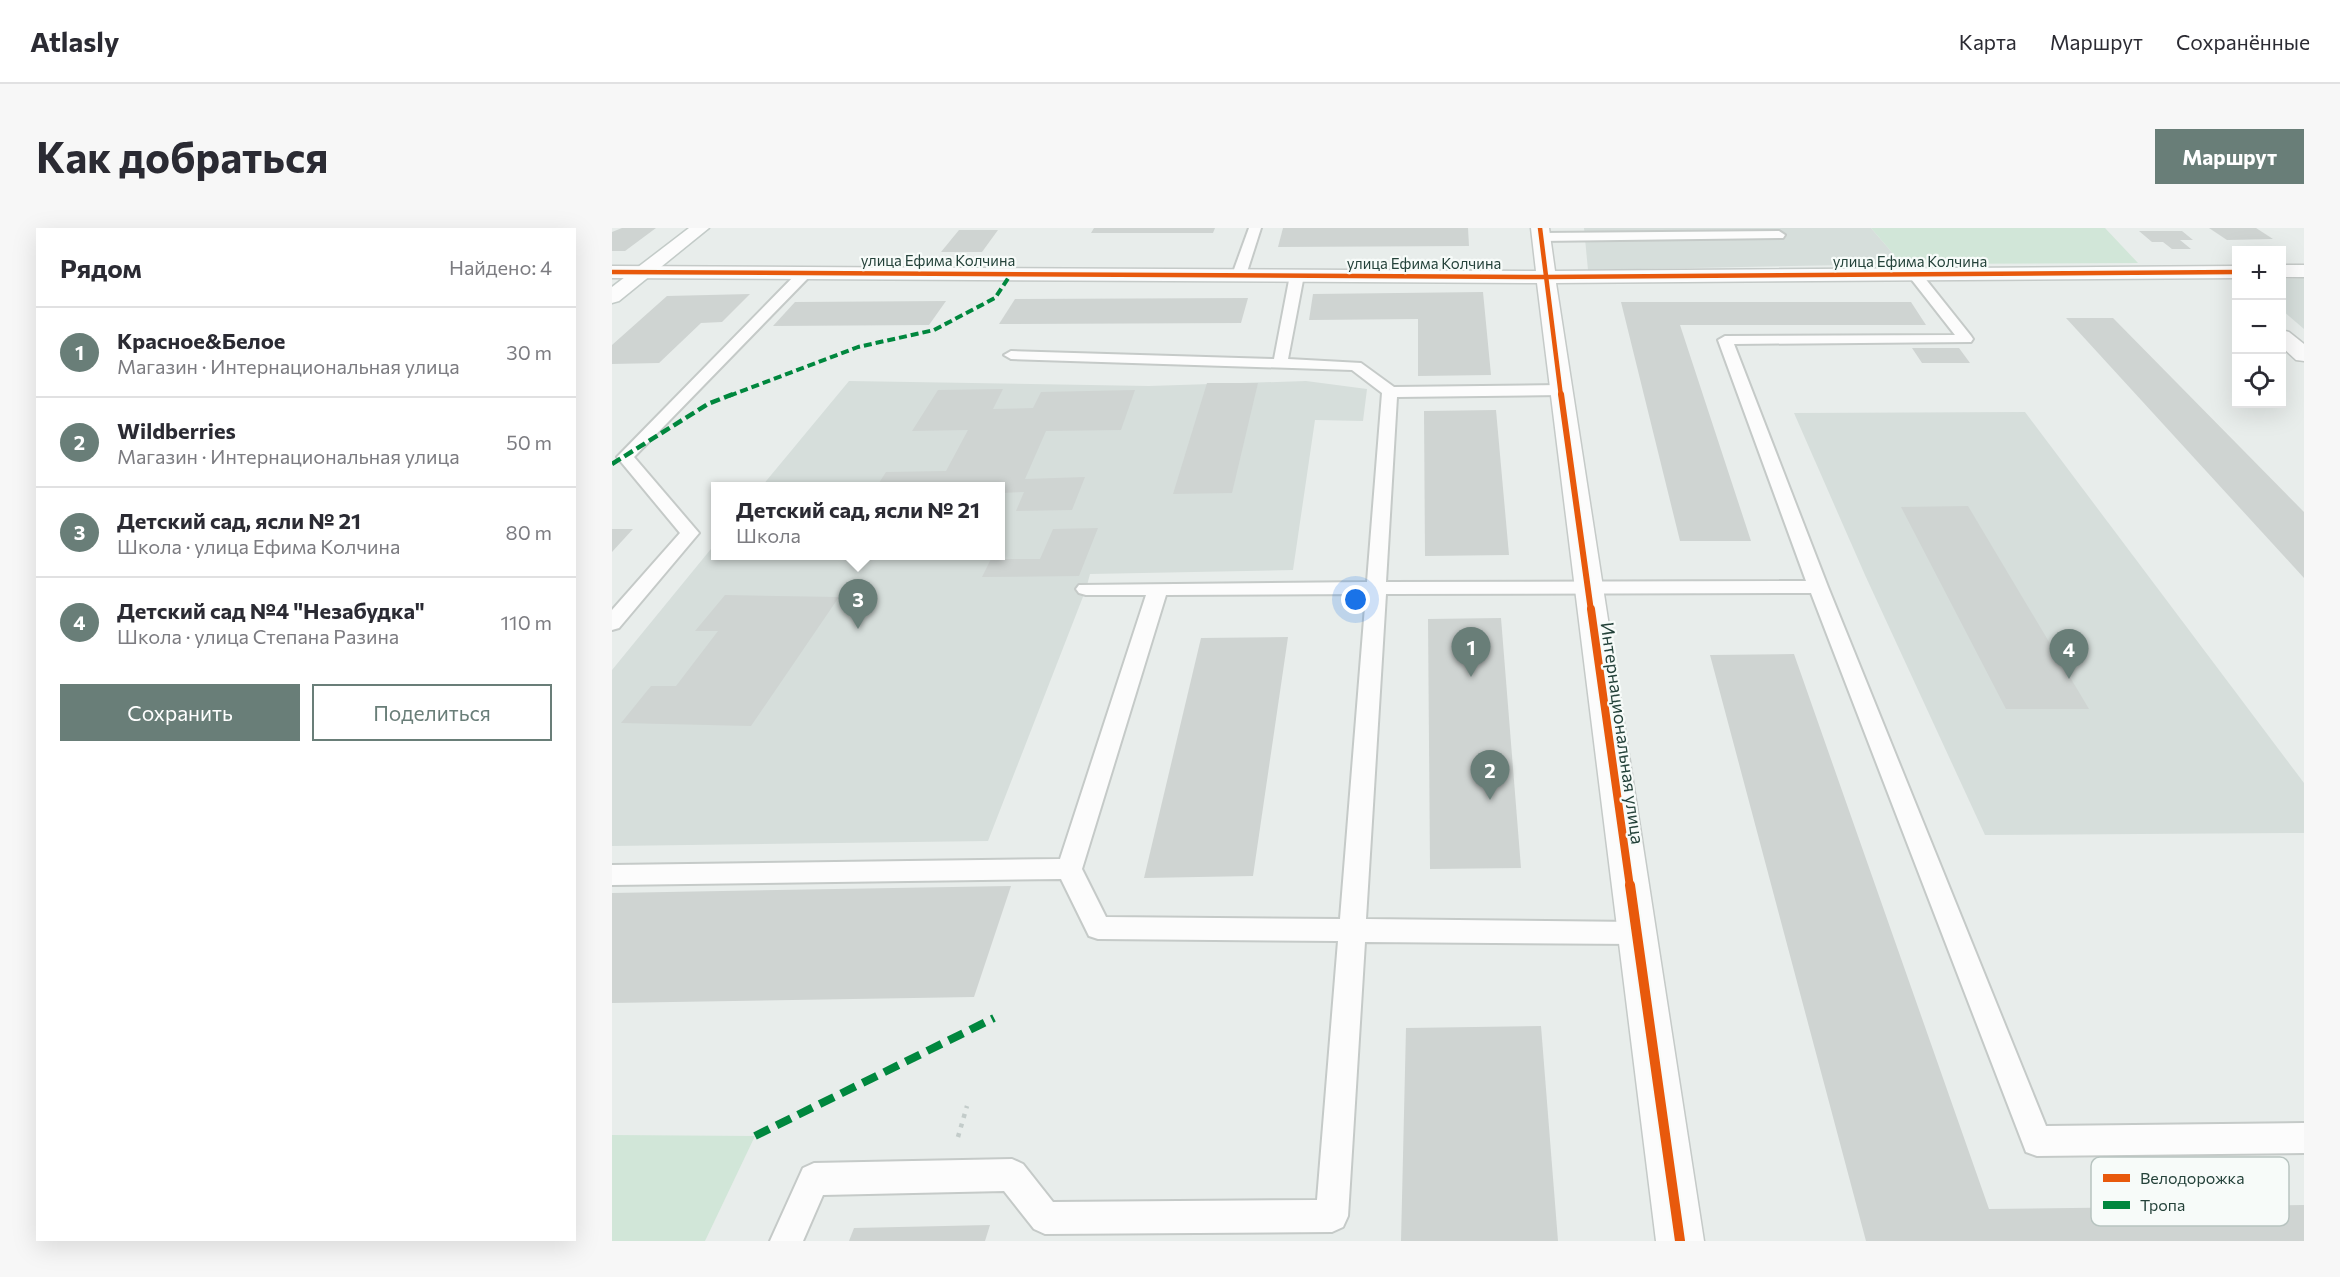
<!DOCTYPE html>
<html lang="ru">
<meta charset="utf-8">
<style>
:root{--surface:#fff;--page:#f7f7f7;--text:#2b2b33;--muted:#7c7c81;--line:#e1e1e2;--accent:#697e78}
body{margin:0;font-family:Commissioner,sans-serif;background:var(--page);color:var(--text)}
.controls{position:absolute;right:18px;top:18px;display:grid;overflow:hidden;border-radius:0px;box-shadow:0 6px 24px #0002}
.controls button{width:54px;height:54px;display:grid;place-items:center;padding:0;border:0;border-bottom:2px solid var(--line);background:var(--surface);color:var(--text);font:30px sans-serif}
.you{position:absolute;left:744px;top:372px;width:21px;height:21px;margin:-15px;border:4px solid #fff;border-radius:50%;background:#1a73e8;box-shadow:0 0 0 9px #1a73e833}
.badge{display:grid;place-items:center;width:39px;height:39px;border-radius:50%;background:var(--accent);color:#fff;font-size:20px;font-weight:700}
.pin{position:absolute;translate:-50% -50px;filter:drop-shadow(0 2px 3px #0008)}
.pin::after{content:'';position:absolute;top:32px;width:21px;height:18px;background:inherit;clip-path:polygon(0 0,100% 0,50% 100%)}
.popup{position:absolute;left:99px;top:254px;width:294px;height:78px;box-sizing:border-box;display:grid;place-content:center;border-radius:0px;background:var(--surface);filter:drop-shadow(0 2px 4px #0005);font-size:20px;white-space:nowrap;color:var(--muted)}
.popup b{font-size:22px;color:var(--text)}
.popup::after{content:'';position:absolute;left:50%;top:100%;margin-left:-12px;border:12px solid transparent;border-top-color:var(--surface)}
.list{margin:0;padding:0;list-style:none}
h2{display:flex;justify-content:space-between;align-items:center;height:78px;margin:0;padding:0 24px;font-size:26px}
h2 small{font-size:20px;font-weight:400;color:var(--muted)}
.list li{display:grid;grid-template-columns:39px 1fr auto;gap:18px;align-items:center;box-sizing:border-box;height:90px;padding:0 24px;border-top:2px solid var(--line)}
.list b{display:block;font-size:22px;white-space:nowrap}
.list p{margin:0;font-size:20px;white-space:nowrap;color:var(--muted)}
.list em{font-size:20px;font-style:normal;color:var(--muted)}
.actions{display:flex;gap:12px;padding:18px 24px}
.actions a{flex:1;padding:14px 0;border:2px solid var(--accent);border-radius:0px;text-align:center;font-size:21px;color:var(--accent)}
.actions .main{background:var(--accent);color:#fff}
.icon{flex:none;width:33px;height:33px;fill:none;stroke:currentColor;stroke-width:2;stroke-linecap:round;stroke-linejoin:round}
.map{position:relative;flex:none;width:1692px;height:1013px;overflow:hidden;border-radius:0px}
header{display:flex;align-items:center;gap:36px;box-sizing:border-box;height:84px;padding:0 30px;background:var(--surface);border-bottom:2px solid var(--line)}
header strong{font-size:28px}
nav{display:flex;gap:33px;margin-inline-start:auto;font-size:21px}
.intro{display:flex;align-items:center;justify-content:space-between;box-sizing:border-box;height:144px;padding:0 36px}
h1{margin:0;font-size:42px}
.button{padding:15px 27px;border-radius:0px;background:var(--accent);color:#fff;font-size:21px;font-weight:700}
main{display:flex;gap:36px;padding:0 36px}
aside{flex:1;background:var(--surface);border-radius:0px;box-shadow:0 6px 24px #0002}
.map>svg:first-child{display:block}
.built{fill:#d6dedb}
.green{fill:#d1e6d8}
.building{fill:#cfd4d2}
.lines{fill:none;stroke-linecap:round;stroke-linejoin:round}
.lane-casing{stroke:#c5cac8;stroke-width:4}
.street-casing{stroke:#c5cac8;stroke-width:3}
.secondary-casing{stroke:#c3cbc8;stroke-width:3}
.path{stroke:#c3ccca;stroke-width:4.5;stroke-dasharray:4 6;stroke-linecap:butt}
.lane{fill:#fcfcfc;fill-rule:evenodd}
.street{fill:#fcfcfc;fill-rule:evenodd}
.secondary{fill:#fcfcfc;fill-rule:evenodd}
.quiet-far2{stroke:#00873e;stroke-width:4;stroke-dasharray:8 4;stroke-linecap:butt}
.quiet-far1{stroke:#00873e;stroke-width:4.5;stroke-dasharray:10 4.5;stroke-linecap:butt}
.quiet{stroke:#00873e;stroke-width:8;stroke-dasharray:16 8;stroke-linecap:butt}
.cycleway-far3-casing{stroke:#f7fbf9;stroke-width:7}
.cycleway-far2-casing{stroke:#f7fbf9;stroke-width:9}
.cycleway-far1-casing{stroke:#f7fbf9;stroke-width:11}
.cycleway-casing{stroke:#f7fbf9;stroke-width:14}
.cycleway-far3{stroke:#e8590c;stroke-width:4.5}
.cycleway-far2{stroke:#e8590c;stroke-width:6}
.cycleway-far1{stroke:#e8590c;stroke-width:8}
.cycleway{stroke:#e8590c;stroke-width:10}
.labels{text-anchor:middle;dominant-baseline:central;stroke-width:4.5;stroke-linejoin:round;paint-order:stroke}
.far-street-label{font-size:15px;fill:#24423a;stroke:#f7fbf9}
.street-label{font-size:18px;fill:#24423a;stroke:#f7fbf9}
.key{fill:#f7fbf9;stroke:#b8c4c0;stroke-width:1.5}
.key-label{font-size:16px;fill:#24423a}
</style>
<header>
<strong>Atlasly</strong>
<nav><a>Карта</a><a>Маршрут</a><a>Сохранённые</a></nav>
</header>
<div class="intro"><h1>Как добраться</h1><a class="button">Маршрут</a></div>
<main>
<aside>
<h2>Рядом<small>Найдено: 4</small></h2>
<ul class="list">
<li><span class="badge">1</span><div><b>Красное&amp;Белое</b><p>Магазин · Интернациональная улица</p></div><em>30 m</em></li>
<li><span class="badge">2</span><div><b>Wildberries</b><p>Магазин · Интернациональная улица</p></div><em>50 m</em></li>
<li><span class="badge">3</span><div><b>Детский сад, ясли № 21</b><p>Школа · улица Ефима Колчина</p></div><em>80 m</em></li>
<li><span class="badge">4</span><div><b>Детский сад №4 &quot;Незабудка&quot;</b><p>Школа · улица Степана Разина</p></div><em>110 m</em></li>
</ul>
<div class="actions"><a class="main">Сохранить</a><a>Поделиться</a></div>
</aside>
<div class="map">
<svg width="1692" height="1013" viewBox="0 0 1692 1013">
<rect width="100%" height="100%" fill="#e8edeb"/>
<g class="built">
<polygon points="972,0 1259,0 1290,36 976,42"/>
<polygon points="1692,50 1692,101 1670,82 1670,51"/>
<polygon points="237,153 537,158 694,153 755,161 751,193 703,192 681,342 478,346 474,361 376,613 0,618 0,442 103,316 104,328 388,328 388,258 150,258"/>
<polygon points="1413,184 1692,555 1692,605 1373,607 1253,347 1182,185"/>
</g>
<g class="green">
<polygon points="1259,0 1493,0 1526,35 1290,36"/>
<polygon points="0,907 143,908 93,1013 0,1013"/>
</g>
<g class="building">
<polygon points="10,0 44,0 13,23 0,23 0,4"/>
<polygon points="482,0 603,0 601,5 479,5"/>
<polygon points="671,0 856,0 857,18 666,19"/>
<polygon points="1597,0 1644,0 1661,11 1615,12"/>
<polygon points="347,2 386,2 370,24 329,24"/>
<polygon points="1527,3 1570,3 1581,12 1568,12 1579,21 1560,21 1551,14 1540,14"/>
<polygon points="871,64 879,147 806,148 806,91 697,92 701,66"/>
<polygon points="138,66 110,94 89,95 47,135 0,136 0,117 55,68"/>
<polygon points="636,70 629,95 387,96 403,71"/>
<polygon points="334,73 317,97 161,98 183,74"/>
<polygon points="1009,74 1299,74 1314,97 1068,97 1139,313 1068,313"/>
<polygon points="1454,90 1501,90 1692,284 1692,350"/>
<polygon points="1300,120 1347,120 1358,135 1310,135"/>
<polygon points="595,155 646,155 620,265 561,266"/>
<polygon points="391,161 381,181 421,180 429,164 523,162 509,202 434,203 413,251 473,249 460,282 404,283 412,264 388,265 388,258 265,258 274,244 334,243 356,202 300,203 326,162"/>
<polygon points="884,182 897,327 813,328 812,183"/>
<polygon points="1356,278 1477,481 1394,481 1289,279"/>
<polygon points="486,300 467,348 370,349 379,331 428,331 441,301"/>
<polygon points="0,301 21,301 0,324"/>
<polygon points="113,367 227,369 139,498 9,495 39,458 64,458 106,403 83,403"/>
<polygon points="889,390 909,640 818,641 816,391"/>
<polygon points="676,409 641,648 532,650 589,410"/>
<polygon points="1182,426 1377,981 1692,977 1692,1013 1254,1013 1098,427"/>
<polygon points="399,658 362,769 0,775 0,665"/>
<polygon points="929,798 946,1013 789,1013 794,800"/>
<polygon points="378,997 373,1013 237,1013 242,1000"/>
</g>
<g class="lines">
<defs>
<g id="lane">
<polygon points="637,0 649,0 634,47 627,51 620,47"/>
<polygon points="1167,3 1173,7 1171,10 929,13 923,9 929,5"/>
<polygon points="193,41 200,45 198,48 22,229 87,305 7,400 0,402 0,382 68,305 5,229 188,42"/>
<path d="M685,43L692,47L676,131L749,135L782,159L948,157L956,162L948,167L785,169L774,354L1194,353L1106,112L1113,108L1343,107L1296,47L1298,44H1308L1359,108L1361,111L1359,114L1122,116L1216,359L1434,898L1692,895V925L1425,928L1414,924L1199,365L774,366L754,691L1024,694L1033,697L1037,705L1033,713L1024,716L753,714L736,988L731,999L720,1004L433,1006L422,1001L392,963L211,967L191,1013H158L191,940L202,935L400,931L411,936L441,974L705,972L726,713L486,711L477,708L449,651L0,657V637L448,631L534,367H474L467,365L464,361L467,357L755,354L770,165L740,142L399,131L392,127L399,123L662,131L678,47ZM754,366L728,691L494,689L470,641L554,367Z"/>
</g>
<g id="street">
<polygon points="919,0 937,0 943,43 1624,38 1624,50 944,55 1092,1013 1044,1013 925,55 0,50 0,38 924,43"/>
<rect x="1670" y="37" width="22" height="12"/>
<polygon points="1670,102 1677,104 1692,116 1692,133 1684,132 1670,119"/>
</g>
<polygon id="secondary" points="77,0 97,0 7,73 0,75 0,59"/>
</defs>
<use href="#lane" class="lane-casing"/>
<use href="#street" class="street-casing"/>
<use href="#secondary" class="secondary-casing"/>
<polyline class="path" points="346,909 355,878"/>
<use href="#lane" class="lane"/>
<use href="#street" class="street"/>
<use href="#secondary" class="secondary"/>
<polyline class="quiet-far2" points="117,168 246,119 322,102 383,70 399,46"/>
<polyline class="quiet-far1" points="0,236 96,176 121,166"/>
<polyline class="quiet" points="143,908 382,790"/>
<defs>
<g id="cycleway-far3">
<polyline points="928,0 949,168"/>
<polyline points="0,44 934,49 1624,44"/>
</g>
<polyline id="cycleway-far2" points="949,166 979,383"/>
<polyline id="cycleway-far1" points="979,381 1018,659"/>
<polyline id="cycleway" points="1018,657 1068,1013"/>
</defs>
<use href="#cycleway-far3" class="cycleway-far3-casing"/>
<use href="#cycleway-far2" class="cycleway-far2-casing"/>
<use href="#cycleway-far1" class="cycleway-far1-casing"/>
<use href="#cycleway" class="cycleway-casing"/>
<use href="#cycleway-far3" class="cycleway-far3"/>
<use href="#cycleway-far2" class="cycleway-far2"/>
<use href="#cycleway-far1" class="cycleway-far1"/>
<use href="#cycleway" class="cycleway"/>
</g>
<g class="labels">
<g class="far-street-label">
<text x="326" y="32">улица Ефима Колчина</text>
<text x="1298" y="33">улица Ефима Колчина</text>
<text x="812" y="35">улица Ефима Колчина</text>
</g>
<g class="street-label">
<text transform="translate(1011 505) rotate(82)">Интернациональная улица</text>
</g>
</g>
<rect x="1479" y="929" width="198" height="69" rx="9" class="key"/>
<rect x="1491" y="946" width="27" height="8" fill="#e8590c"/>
<rect x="1491" y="973" width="27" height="8" fill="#00873e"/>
<g class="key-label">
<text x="1528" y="956">Велодорожка</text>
<text x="1528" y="983">Тропа</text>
</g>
</svg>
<div class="controls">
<button>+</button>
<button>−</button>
<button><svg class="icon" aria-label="locate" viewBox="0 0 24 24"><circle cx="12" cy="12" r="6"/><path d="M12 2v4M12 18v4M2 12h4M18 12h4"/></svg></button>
</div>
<div class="you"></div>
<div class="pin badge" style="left:859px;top:449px">1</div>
<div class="pin badge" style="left:878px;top:572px">2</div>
<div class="pin badge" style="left:246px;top:401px">3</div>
<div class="popup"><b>Детский сад, ясли № 21</b>Школа</div>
<div class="pin badge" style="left:1457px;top:451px">4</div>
</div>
</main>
